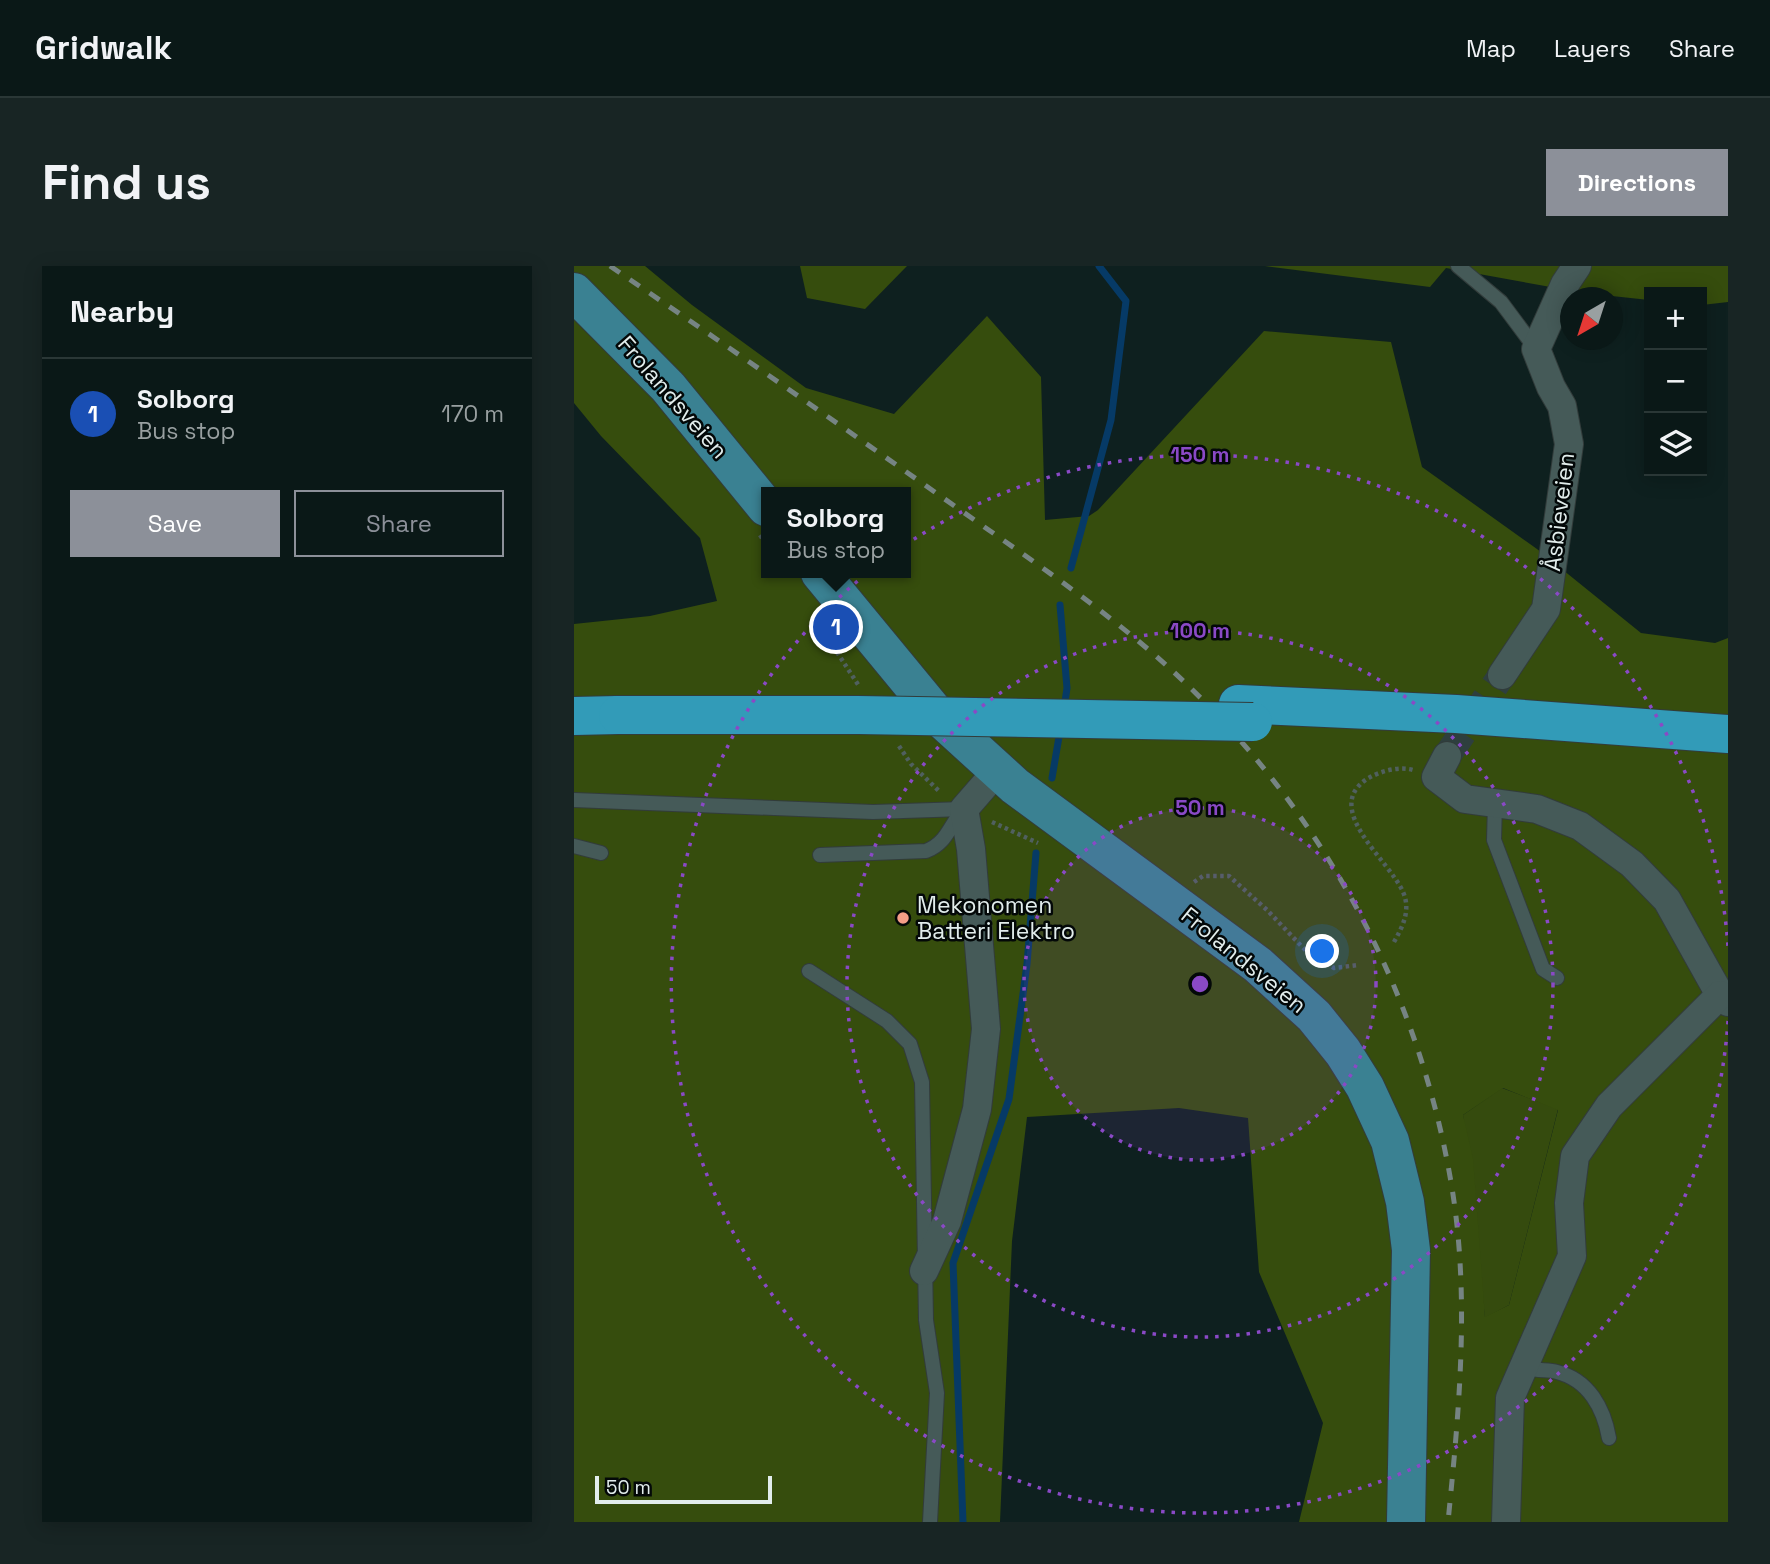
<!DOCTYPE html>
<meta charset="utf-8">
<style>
:root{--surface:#0a1817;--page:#182524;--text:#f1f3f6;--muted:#99a0a1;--line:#2a3736;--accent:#8c9099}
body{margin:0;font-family:"Space Grotesk",sans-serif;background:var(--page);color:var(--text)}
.controls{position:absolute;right:21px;top:21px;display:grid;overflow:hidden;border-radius:0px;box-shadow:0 4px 18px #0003}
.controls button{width:63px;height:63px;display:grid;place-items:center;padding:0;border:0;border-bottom:2px solid var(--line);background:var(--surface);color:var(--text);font:35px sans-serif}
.compass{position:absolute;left:986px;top:21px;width:63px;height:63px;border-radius:50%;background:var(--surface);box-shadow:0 4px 18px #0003;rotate:219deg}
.scale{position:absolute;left:21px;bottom:18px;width:177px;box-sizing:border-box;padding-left:7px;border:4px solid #e2edec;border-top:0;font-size:19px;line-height:24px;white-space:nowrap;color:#e2edec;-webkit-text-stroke:5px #030808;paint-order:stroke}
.you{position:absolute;left:749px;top:686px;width:24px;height:24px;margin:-18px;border:5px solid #fff;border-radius:50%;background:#1a73e8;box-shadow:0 0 0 10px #1a73e833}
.badge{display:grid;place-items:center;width:46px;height:46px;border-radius:50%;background:var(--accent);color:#fff;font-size:23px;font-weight:700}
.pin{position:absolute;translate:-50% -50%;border:4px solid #fff;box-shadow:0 2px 7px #0006}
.popup{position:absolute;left:187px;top:221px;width:150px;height:91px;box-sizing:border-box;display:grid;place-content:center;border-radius:0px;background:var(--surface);filter:drop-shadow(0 2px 5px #0005);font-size:23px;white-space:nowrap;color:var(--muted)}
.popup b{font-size:26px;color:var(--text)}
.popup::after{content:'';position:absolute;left:50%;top:100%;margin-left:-14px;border:14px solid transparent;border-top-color:var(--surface)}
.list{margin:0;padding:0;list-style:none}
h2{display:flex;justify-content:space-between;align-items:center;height:91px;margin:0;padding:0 28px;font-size:30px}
h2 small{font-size:23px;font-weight:400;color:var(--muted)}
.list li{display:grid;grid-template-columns:46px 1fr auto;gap:21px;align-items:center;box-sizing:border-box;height:112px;padding:0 28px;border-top:2px solid var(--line)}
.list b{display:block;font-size:26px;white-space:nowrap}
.list p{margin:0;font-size:23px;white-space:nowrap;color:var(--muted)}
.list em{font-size:23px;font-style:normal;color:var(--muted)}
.actions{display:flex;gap:14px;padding:21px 28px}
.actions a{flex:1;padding:16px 0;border:2px solid var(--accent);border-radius:0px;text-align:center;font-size:24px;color:var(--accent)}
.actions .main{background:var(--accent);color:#fff}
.icon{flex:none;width:38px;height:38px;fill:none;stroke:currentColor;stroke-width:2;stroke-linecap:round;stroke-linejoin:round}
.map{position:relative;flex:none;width:1154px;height:1256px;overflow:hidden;border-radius:0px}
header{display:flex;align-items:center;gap:42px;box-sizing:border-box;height:98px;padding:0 35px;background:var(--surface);border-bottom:2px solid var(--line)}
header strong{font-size:33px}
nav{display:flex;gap:38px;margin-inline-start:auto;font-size:24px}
.intro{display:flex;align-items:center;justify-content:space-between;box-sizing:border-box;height:168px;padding:0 42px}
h1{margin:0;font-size:49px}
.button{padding:18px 32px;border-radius:0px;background:var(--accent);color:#fff;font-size:24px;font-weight:700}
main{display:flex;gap:42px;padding:0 42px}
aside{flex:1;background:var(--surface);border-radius:0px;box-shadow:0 4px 18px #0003}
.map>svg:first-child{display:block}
.green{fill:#354b0e}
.forest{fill:#364d0d;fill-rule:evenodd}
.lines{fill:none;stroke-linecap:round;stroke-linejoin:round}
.stream{stroke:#063a66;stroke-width:7}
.street-tunnel{stroke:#2e3f3e;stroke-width:28;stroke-dasharray:28 14;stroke-linecap:butt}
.lane-casing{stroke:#323c3b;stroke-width:16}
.street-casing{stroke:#323c3b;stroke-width:30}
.primary-casing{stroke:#323c3b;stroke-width:40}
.highway-casing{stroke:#323c3b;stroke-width:40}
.path{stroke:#50605f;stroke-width:4.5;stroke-dasharray:3.5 3.5;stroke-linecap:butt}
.lane{stroke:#455a58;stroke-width:14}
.street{stroke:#455a58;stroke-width:28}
.primary{stroke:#3a8192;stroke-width:38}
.highway{stroke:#329bb8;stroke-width:38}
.rail{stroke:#768483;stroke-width:5;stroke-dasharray:12 12;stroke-linecap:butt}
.highway-bridge-casing{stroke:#323c3b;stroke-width:40;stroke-linecap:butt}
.highway-bridge{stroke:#329bb8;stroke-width:38}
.ring{fill:none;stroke:#8a49c6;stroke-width:3.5;stroke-dasharray:3.5 7}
.poi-dot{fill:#f49e87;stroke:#030808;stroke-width:2.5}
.labels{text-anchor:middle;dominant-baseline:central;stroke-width:5;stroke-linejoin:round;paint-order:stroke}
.street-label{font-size:23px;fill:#e2edec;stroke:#030808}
.poi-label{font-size:23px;fill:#e2edec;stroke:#030808;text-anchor:start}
.centre{fill:#8a49c6;stroke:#030808;stroke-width:3.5}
.ring-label{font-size:21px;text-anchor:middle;font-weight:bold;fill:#8a49c6;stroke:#030808;stroke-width:5;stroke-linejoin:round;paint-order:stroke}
</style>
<header>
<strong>Gridwalk</strong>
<nav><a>Map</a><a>Layers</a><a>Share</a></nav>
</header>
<div class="intro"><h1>Find us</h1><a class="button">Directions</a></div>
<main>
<aside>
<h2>Nearby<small></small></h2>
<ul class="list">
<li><span class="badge" style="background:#1a4fb4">1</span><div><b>Solborg</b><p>Bus stop</p></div><em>170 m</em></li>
</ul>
<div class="actions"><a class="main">Save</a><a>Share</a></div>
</aside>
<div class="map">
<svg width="1154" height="1256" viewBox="0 0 1154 1256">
<rect width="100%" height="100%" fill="#0e201f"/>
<polygon class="green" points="928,822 984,843 935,1039 911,1052 889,849"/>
<g class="forest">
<path d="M0,0H71L118,39L232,122L320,148L413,50L467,111L471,254L515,250L524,244L690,65L817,76L848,201L963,283L1067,367L1141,377L1154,372V1256H725L749,1157L685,1006L674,852L605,842L453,851L438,975L426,1256H0V358L76,350L143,335L126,272L27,170L0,137ZM192,226H332V307H192ZM929,822L984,844L935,1039L911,1051L899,893L889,849Z"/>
<polygon points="226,0 333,0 291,43 233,32"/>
<polygon points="691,0 1154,0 1154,36 1128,39 1128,26 1075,26 1075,34 1010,27 872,2 856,21"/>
</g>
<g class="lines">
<g class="stream">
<polyline points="497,302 537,154 552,35 525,0"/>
<polyline points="486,339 493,422 490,443"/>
<polyline points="478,512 486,465"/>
<polyline points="389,1256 379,997 435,833 453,698 462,587"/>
</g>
<polyline class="street-tunnel" points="873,490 928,409"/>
<defs>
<g id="lane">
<polyline points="884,0 927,36 962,83"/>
<polyline points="0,534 299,546 390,543"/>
<polyline points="921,538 920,574 969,703 983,712"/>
<polyline points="0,580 27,587"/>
<path d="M246,589L352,585C373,577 375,560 389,544"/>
<polyline points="235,705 313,755 336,778 348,816 352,1054 363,1127 356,1256"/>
<path d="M950,1100C961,1106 972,1103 983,1106C1015,1114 1030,1143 1035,1172"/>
</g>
<g id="street">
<polyline points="928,409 972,343 995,178 988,140 977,121 962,83 991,18 1003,0"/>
<polyline points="873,490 862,511 891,533 963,543 1006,560 1058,598 1093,634 1146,729 1154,736"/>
<polyline points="350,1005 373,955 403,843 412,763 397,583 390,543 423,505"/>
<polyline points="932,1256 936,1132 998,990 995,937 1001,890 1035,840 1146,729"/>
</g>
<g id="primary">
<polyline points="0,26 94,121 192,241"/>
<polyline points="246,307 363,449 441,520 684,699 740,750 769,786 791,821 816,875 831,936 837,984 832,1256"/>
</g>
<g id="highway">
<polyline points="664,438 882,448 1154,468"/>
<polyline points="0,450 44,449"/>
</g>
</defs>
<use href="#lane" class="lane-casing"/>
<use href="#street" class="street-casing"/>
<use href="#primary" class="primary-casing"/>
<use href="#highway" class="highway-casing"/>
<g class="path">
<polyline points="186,269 192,278"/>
<polyline points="240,351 285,420"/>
<polyline points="325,480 337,498 365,525"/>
<polyline points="418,556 464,577"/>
<polyline points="620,616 629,610 655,610 693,644 735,688 760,702 784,699"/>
<path d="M820,676C829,660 837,644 829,626C816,595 747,543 793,513C806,505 825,500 839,504"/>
</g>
<use href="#lane" class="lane"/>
<use href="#street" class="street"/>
<use href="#primary" class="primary"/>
<use href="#highway" class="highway"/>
<path class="rail" d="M36,0C146,75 256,152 365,229C438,281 514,331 582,390C739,528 844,715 878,922C896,1033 885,1145 874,1256"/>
<defs>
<polyline id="highway-bridge" points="44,449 285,449 679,456"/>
</defs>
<use href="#highway-bridge" class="highway-bridge-casing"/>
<use href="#highway-bridge" class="highway-bridge"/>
</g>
<circle cx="626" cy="718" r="176" fill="#8a49c6" fill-opacity=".12"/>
<g class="ring">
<circle cx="626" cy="718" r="176"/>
<circle cx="626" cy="718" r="353"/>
<path d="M1154 755A529 529 0 1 1 1154 681"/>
</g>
<circle class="poi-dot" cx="329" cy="652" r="7"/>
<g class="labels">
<g class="street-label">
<text transform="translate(99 131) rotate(49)">Frolandsveien</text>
<text transform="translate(985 246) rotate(-83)">Åsbieveien</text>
<text transform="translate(670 694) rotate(39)">Frolandsveien</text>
</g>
<g class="poi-label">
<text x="343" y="639">Mekonomen<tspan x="343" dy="26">Batteri Elektro</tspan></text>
</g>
</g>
<circle cx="626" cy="718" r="10" class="centre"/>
<g class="ring-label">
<text x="626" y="196">150 m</text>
<text x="626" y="372">100 m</text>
<text x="626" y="549">50 m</text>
</g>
</svg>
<div class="controls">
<button>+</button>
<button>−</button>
<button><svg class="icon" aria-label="layers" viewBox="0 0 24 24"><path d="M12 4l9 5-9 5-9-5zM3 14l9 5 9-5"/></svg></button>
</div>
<svg class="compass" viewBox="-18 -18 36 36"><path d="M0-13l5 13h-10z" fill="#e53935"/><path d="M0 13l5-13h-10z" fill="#99a0a1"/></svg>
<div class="scale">50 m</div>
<div class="you"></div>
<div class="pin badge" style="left:262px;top:361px;background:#1a4fb4">1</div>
<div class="popup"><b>Solborg</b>Bus stop</div>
</div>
</main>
